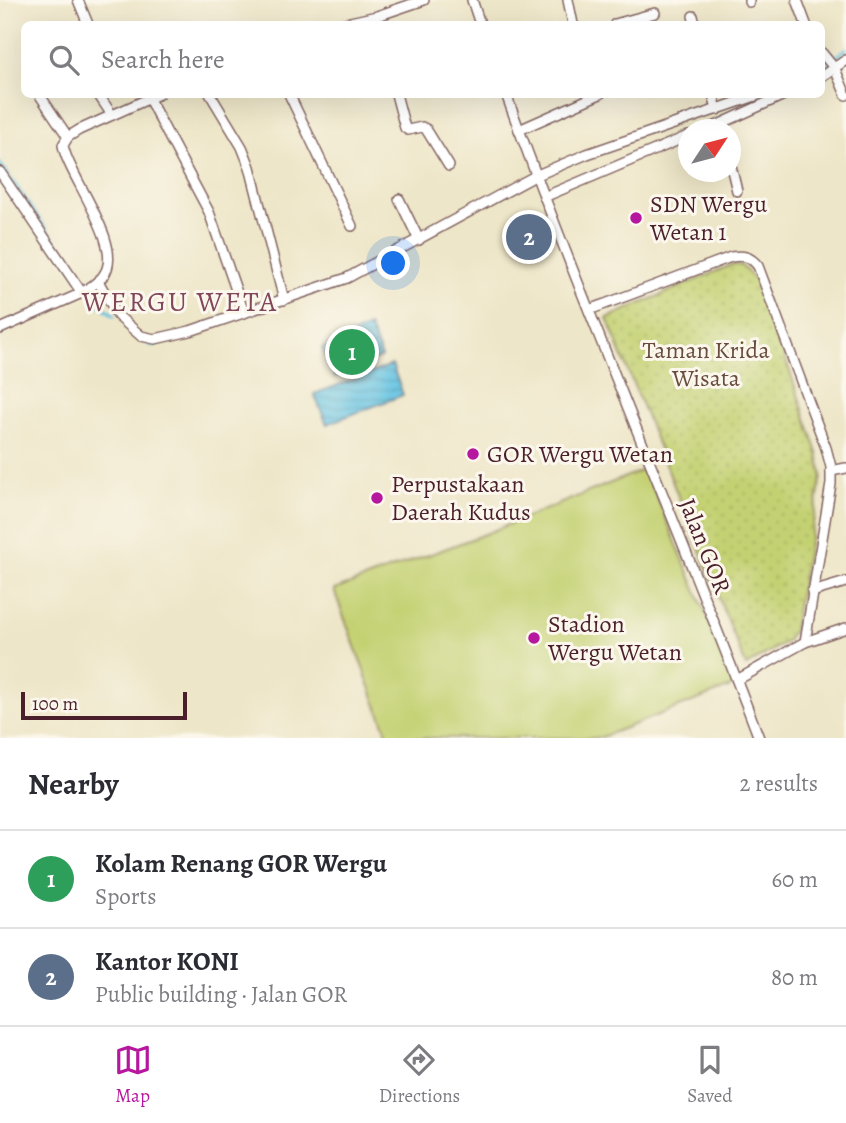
<!DOCTYPE html>
<meta charset="utf-8">
<style>
:root{--surface:#fff;--page:#f2f2f3;--text:#2b2b33;--muted:#7c7c81;--line:#e1e1e2;--accent:#b5179e}
body{margin:0;font-family:Alegreya,serif;background:var(--page);color:var(--text)}
.compass{position:absolute;left:678px;top:119px;width:63px;height:63px;border-radius:50%;background:var(--surface);box-shadow:0 7px 28px #0002;rotate:54deg}
.scale{position:absolute;left:21px;bottom:18px;width:166px;box-sizing:border-box;padding-left:7px;border:4px solid #4a1f2b;border-top:0;font-size:19px;line-height:24px;white-space:nowrap;color:#4a1f2b;-webkit-text-stroke:5px #fbf7ec;paint-order:stroke}
.you{position:absolute;left:394px;top:264px;width:24px;height:24px;margin:-18px;border:5px solid #fff;border-radius:50%;background:#1a73e8;box-shadow:0 0 0 10px #1a73e833}
.badge{display:grid;place-items:center;width:46px;height:46px;border-radius:50%;background:var(--accent);color:#fff;font-size:23px;font-weight:700}
.pin{position:absolute;translate:-50% -50%;border:4px solid #fff;box-shadow:0 2px 7px #0006}
.list{margin:0;padding:0;list-style:none}
h2{display:flex;justify-content:space-between;align-items:center;height:91px;margin:0;padding:0 28px;font-size:30px}
h2 small{font-size:23px;font-weight:400;color:var(--muted)}
.list li{display:grid;grid-template-columns:46px 1fr auto;gap:21px;align-items:center;box-sizing:border-box;height:98px;padding:0 28px;border-top:2px solid var(--line)}
.list b{display:block;font-size:26px;white-space:nowrap}
.list p{margin:0;font-size:23px;white-space:nowrap;color:var(--muted)}
.list em{font-size:23px;font-style:normal;color:var(--muted)}
.icon{flex:none;width:38px;height:38px;fill:none;stroke:currentColor;stroke-width:2;stroke-linecap:round;stroke-linejoin:round}
.map{position:relative;flex:none;width:846px;height:738px;overflow:hidden}
.search{position:absolute;background:var(--surface);box-shadow:0 7px 28px #0002;left:21px;right:21px;top:21px;height:77px;display:flex;align-items:center;gap:18px;box-sizing:border-box;padding:0 24px;border-radius:10px;color:var(--muted);font-size:26px}
.sheet{height:287px;background:var(--surface)}
nav{display:flex;justify-content:space-around;align-items:center;box-sizing:border-box;height:98px;border-top:2px solid var(--line);background:var(--surface);font-size:19px;color:var(--muted)}
nav a{display:grid;justify-items:center;gap:4px}
nav .on{color:var(--accent)}
.map>svg:first-child{display:block}
.grass{fill:#c4d172;stroke:#87784e;stroke-width:2}
.park{fill:url(#park-dots);stroke:#87784e;stroke-width:2}
.water{fill:url(#water-rules);stroke:#577186;stroke-width:2}
.lines{fill:none;stroke-linecap:round;stroke-linejoin:round}
.stream{stroke:#64c3e2;stroke-width:3.5}
.street-casing{stroke:#836562;stroke-width:12}
.street{stroke:#fff;stroke-width:9}
.poi-dot{fill:#b5179e;stroke:#fbf7ec;stroke-width:2.5}
.labels{text-anchor:middle;dominant-baseline:central;stroke-width:6;stroke-linejoin:round;paint-order:stroke}
.poi-label{font-size:24px;fill:#4a1f2b;stroke:#fbf7ec;text-anchor:start}
.park-label{font-size:24px;fill:#684c3d;stroke:#fbf7ec}
.street-label{font-size:24px;fill:#4a1f2b;stroke:#fbf7ec}
.quarter-label{font-size:28px;letter-spacing:2px;fill:#81485b;stroke:#fbf7ec}
</style>
<div class="map">
<svg width="846" height="738" viewBox="0 0 846 738">
<defs>
<pattern id="park-dots" width="8" height="8" patternUnits="userSpaceOnUse" patternTransform="scale(1.75)"><rect width="8" height="8" fill="#c4d172"/><path d="M2 2h.1M6 6h.1" fill="none" stroke="#aab363" stroke-width="1.8" stroke-linecap="round"/></pattern>
<pattern id="water-rules" width="6" height="5" patternUnits="userSpaceOnUse" patternTransform="scale(1.75)"><rect width="6" height="5" fill="#64c3e2"/><path d="M0 2.5h6" fill="none" stroke="#58a7c2"/></pattern>
</defs>
<rect width="100%" height="100%" fill="#fbf7ec"/>
<filter id="ink" filterUnits="userSpaceOnUse"><feTurbulence type="fractalNoise" baseFrequency=".0143" numOctaves="2"/><feDisplacementMap in="SourceGraphic" scale="14" xChannelSelector="R" yChannelSelector="G"/><feConvolveMatrix kernelMatrix="1 2 1 2 8 2 1 2 1" color-interpolation-filters="sRGB"/></filter>
<filter id="wash" filterUnits="userSpaceOnUse"><feTurbulence type="fractalNoise" baseFrequency=".00686" numOctaves="4" result="noise"/><feDisplacementMap in="SourceGraphic" scale="28" xChannelSelector="R" yChannelSelector="G"/><feGaussianBlur stdDeviation="1.57" result="paint"/><feColorMatrix in="noise" values="0 0 0 0 0 0 0 0 0 0 0 0 0 0 0 0 0 1.4 0 .05"/><feComposite in="paint" operator="in"/></filter>
<g filter="url(#wash)">
<rect width="100%" height="100%" fill="#eee6c8"/>
<polygon class="grass" points="645,469 736,685 599,738 389,738 334,590 490,532"/>
<path class="park" d="M731,265H740C750,273 756,280 762,291L818,453L822,475L793,630L787,641L746,666L607,318Z"/>
<g class="water">
<polygon points="369,327 382,357 335,377 322,348"/>
<polygon points="392,365 403,395 327,424 314,394"/>
</g>
<g class="lines">
<g class="stream">
<polyline points="822,69 846,49"/>
<polyline points="761,98 772,94"/>
<polyline points="0,164 99,304 114,315"/>
<polyline points="144,340 151,345 162,342"/>
</g>
</g>
</g>
<g filter="url(#ink)">
<g class="lines">
<defs>
<g id="street">
<polyline points="78,0 88,24"/>
<polyline points="472,0 480,24"/>
<polyline points="568,0 573,24"/>
<polyline points="749,0 749,2"/>
<polyline points="797,0 806,24"/>
<polyline points="693,16 695,24"/>
<polyline points="341,24 377,16 424,0"/>
<polyline points="615,24 655,13"/>
<polyline points="822,53 835,69 846,95"/>
<polyline points="822,76 846,60"/>
<polyline points="39,94 68,137"/>
<polyline points="98,94 112,115"/>
<polyline points="210,94 242,147 250,167 284,300"/>
<polyline points="289,94 352,226"/>
<polyline points="396,94 405,128 408,130 422,127 426,129 449,166"/>
<path d="M506,94C585,311 677,522 759,738"/>
<polyline points="713,94 717,110"/>
<polyline points="149,99 209,212 244,313"/>
<polyline points="519,130 600,94"/>
<polyline points="707,130 786,94"/>
<polyline points="730,162 737,191"/>
<path d="M0,172L82,293C88,288 98,283 103,276C127,247 67,175 63,145L68,137L79,130L159,94"/>
<polyline points="544,197 688,136"/>
<polyline points="399,199 419,240"/>
<polyline points="98,281 118,316 141,336 155,339 190,331 347,278 535,176 587,154 761,94"/>
<path d="M589,310L731,257C743,255 750,256 758,266L826,448L831,467V484L805,642L737,680"/>
<polyline points="0,329 82,293"/>
<polyline points="831,471 846,468"/>
<polyline points="812,592 846,582"/>
<polyline points="805,642 846,628"/>
</g>
</defs>
<use href="#street" class="street-casing"/>
<use href="#street" class="street"/>
</g>
</g>
<g class="poi-dot">
<circle cx="636" cy="218" r="7"/>
<circle cx="473" cy="454" r="7"/>
<circle cx="377" cy="498" r="7"/>
<circle cx="534" cy="638" r="7"/>
</g>
<g class="labels">
<g class="poi-label">
<text x="650" y="204">SDN Wergu<tspan x="650" dy="28">Wetan 1</tspan></text>
<text x="487" y="454">GOR Wergu Wetan</text>
<text x="391" y="484">Perpustakaan<tspan x="391" dy="28">Daerah Kudus</tspan></text>
<text x="548" y="624">Stadion<tspan x="548" dy="28">Wergu Wetan</tspan></text>
</g>
<g class="park-label">
<text x="706" y="350">Taman Krida<tspan x="706" dy="28">Wisata</tspan></text>
</g>
<g class="street-label">
<text transform="translate(705 546) rotate(68)">Jalan GOR</text>
</g>
<g class="quarter-label">
<text x="180" y="302">WERGU WETA</text>
</g>
</g>
</svg>
<svg class="compass" viewBox="-18 -18 36 36"><path d="M0-13l5 13h-10z" fill="#e53935"/><path d="M0 13l5-13h-10z" fill="#7c7c81"/></svg>
<div class="scale">100 m</div>
<div class="you"></div>
<div class="pin badge" style="left:352px;top:352px;background:#2e9e5b">1</div>
<div class="pin badge" style="left:529px;top:237px;background:#5c6f8a">2</div>
<div class="search"><svg class="icon" aria-label="search" viewBox="0 0 24 24"><circle cx="10" cy="10" r="6"/><path d="M15 15l6 6"/></svg>Search here</div>
</div>
<section class="sheet">
<h2>Nearby<small>2 results</small></h2>
<ul class="list">
<li><span class="badge" style="background:#2e9e5b">1</span><div><b>Kolam Renang GOR Wergu</b><p>Sports</p></div><em>60 m</em></li>
<li><span class="badge" style="background:#5c6f8a">2</span><div><b>Kantor KONI</b><p>Public building · Jalan GOR</p></div><em>80 m</em></li>
</ul>
</section>
<nav>
<a class="on"><svg class="icon" aria-label="map" viewBox="0 0 24 24"><path d="M3 6l6-2 6 2 6-2v14l-6 2-6-2-6 2zM9 4v14M15 6v14"/></svg>Map</a>
<a><svg class="icon" aria-label="directions" viewBox="0 0 24 24"><path d="M12 3l9 9-9 9-9-9zM9 14v-3h6M13 9l2 2-2 2"/></svg>Directions</a>
<a><svg class="icon" aria-label="saved" viewBox="0 0 24 24"><path d="M7 4h10v16l-5-4-5 4z"/></svg>Saved</a>
</nav>
